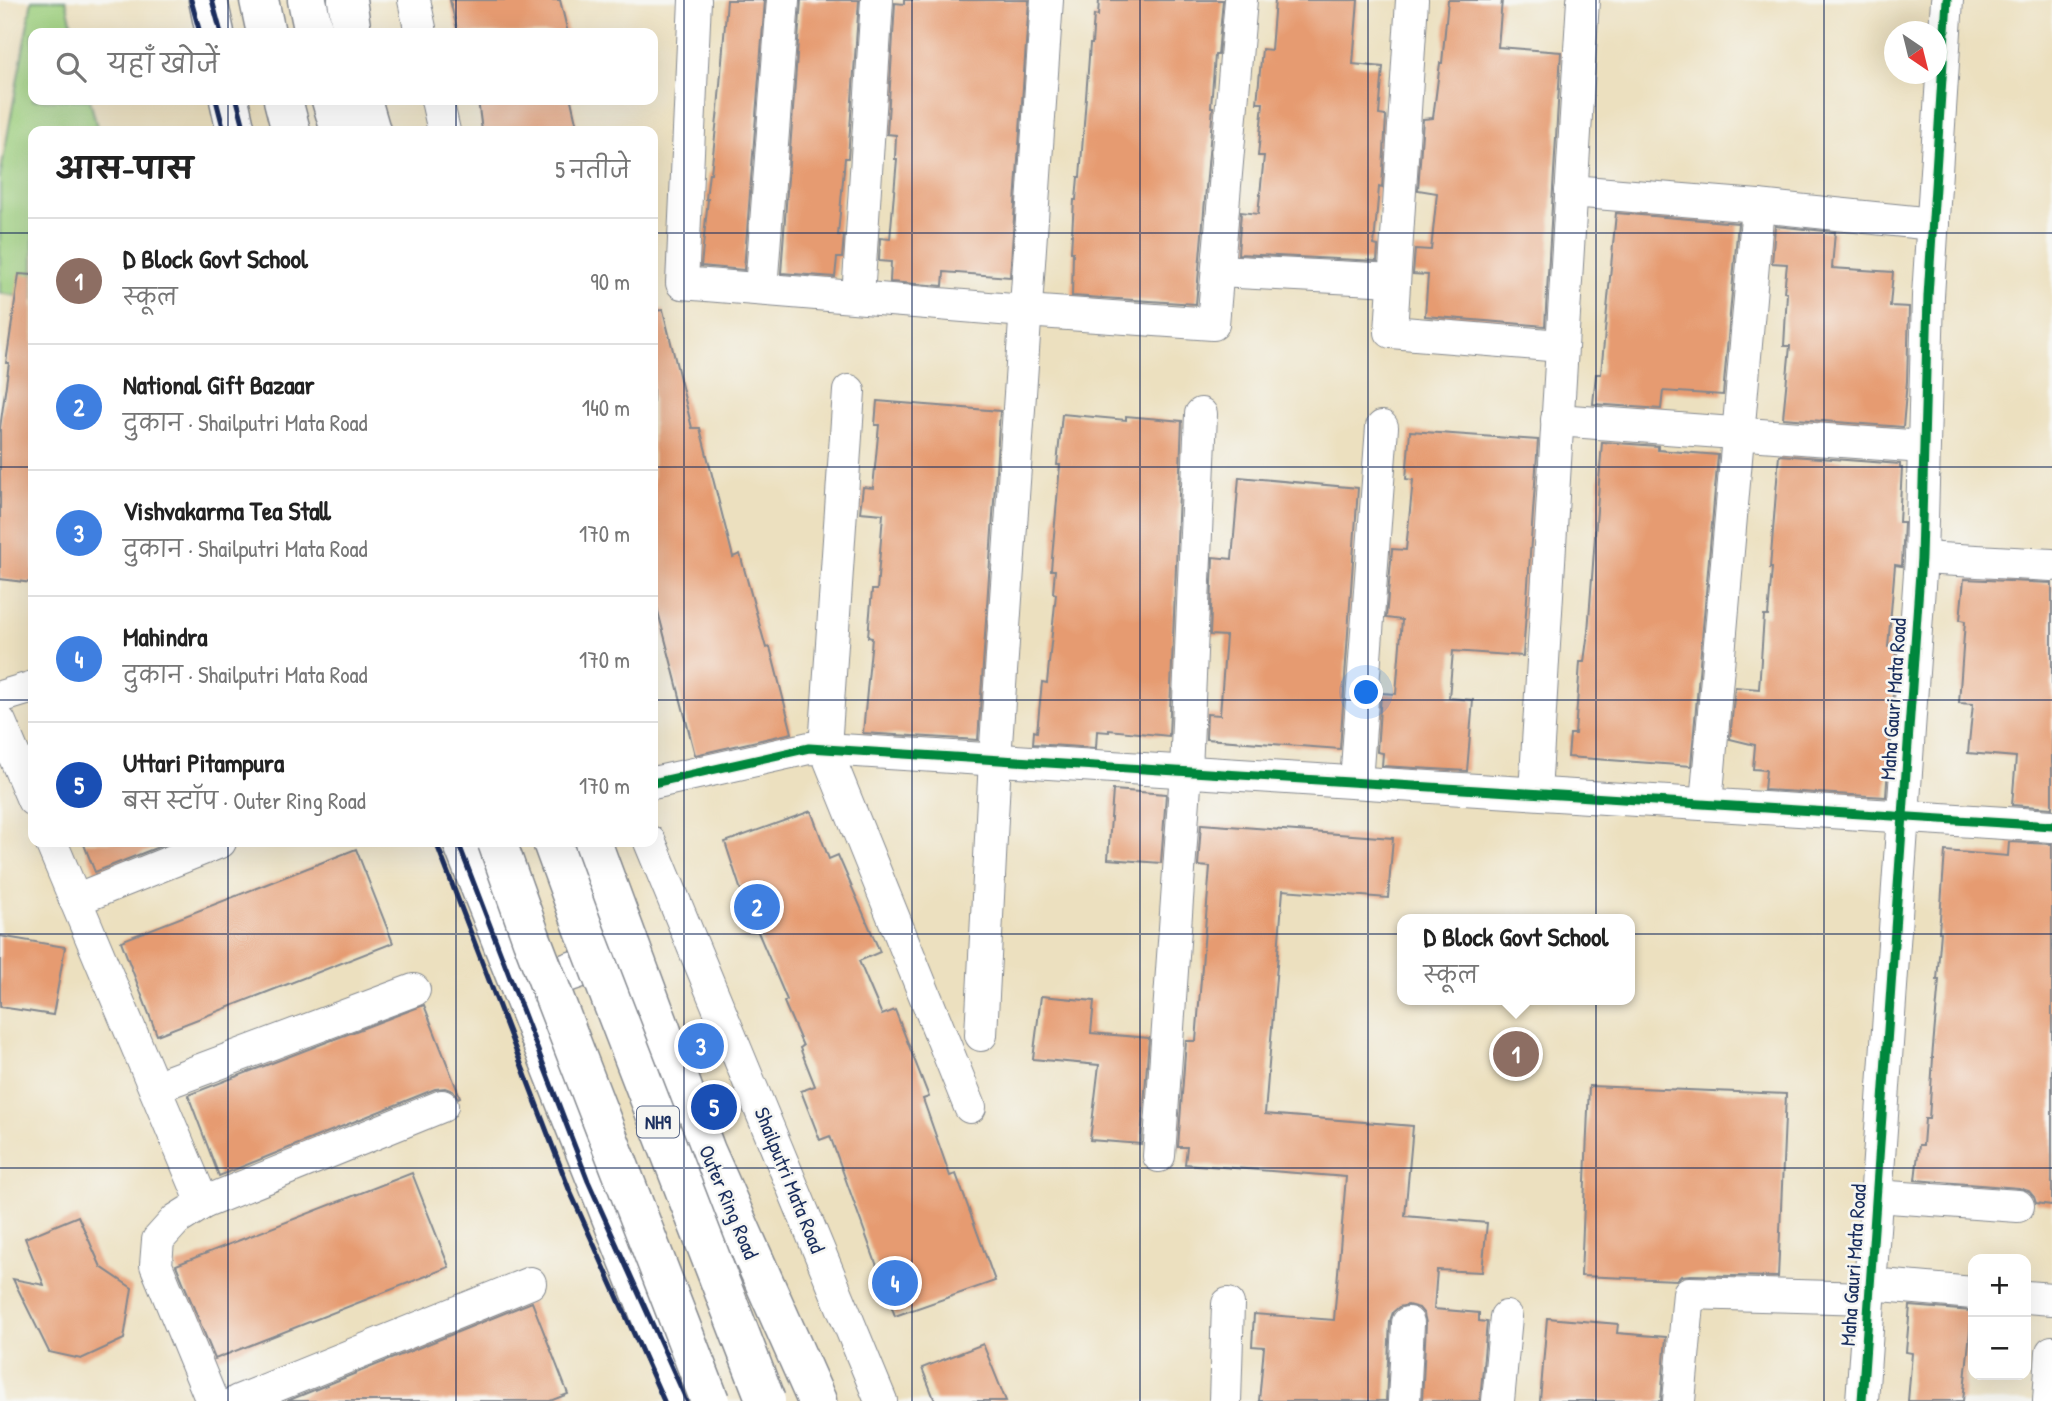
<!DOCTYPE html>
<html lang="hi">
<meta charset="utf-8">
<style>
:root{--surface:#fff;--page:#f2f2f2;--text:#222;--muted:#767676;--line:#e0e0e0;--accent:#b5179e}
body{margin:0;font-family:"Patrick Hand","Playpen Sans Deva",sans-serif;background:var(--page);color:var(--text)}
.controls{position:absolute;right:21px;bottom:21px;display:grid;overflow:hidden;border-radius:14px;box-shadow:0 7px 28px #0002}
.controls button{width:63px;height:63px;display:grid;place-items:center;padding:0;border:0;border-bottom:2px solid var(--line);background:var(--surface);color:var(--text);font:35px sans-serif}
.compass{position:absolute;left:1884px;top:21px;width:63px;height:63px;border-radius:50%;background:var(--surface);box-shadow:0 7px 28px #0002;rotate:145deg}
.you{position:absolute;left:1367px;top:693px;width:24px;height:24px;margin:-18px;border:5px solid #fff;border-radius:50%;background:#1a73e8;box-shadow:0 0 0 10px #1a73e833}
.badge{display:grid;place-items:center;width:46px;height:46px;border-radius:50%;background:var(--accent);color:#fff;font-size:23px;font-weight:700}
.pin{position:absolute;translate:-50% -50%;border:4px solid #fff;box-shadow:0 2px 7px #0006}
.popup{position:absolute;left:1397px;top:914px;width:238px;height:91px;box-sizing:border-box;display:grid;place-content:center;border-radius:14px;background:var(--surface);filter:drop-shadow(0 2px 5px #0005);font-size:23px;white-space:nowrap;color:var(--muted)}
.popup b{font-size:26px;color:var(--text)}
.popup::after{content:'';position:absolute;left:50%;top:100%;margin-left:-14px;border:14px solid transparent;border-top-color:var(--surface)}
.list{margin:0;padding:0;list-style:none}
h2{display:flex;justify-content:space-between;align-items:center;height:91px;margin:0;padding:0 28px;font-size:30px}
h2 small{font-size:23px;font-weight:400;color:var(--muted)}
.list li{display:grid;grid-template-columns:46px 1fr auto;gap:21px;align-items:center;box-sizing:border-box;height:126px;padding:0 28px;border-top:2px solid var(--line)}
.list b{display:block;font-size:26px;white-space:nowrap}
.list p{margin:0;font-size:23px;white-space:nowrap;color:var(--muted)}
.list em{font-size:23px;font-style:normal;color:var(--muted)}
.icon{flex:none;width:38px;height:38px;fill:none;stroke:currentColor;stroke-width:2;stroke-linecap:round;stroke-linejoin:round}
.map{position:relative;flex:none;width:2052px;height:1401px;overflow:hidden}
.search{position:absolute;background:var(--surface);box-shadow:0 7px 28px #0002;left:28px;top:28px;width:630px;height:77px;display:flex;align-items:center;gap:18px;box-sizing:border-box;padding:0 24px;border-radius:14px;color:var(--muted);font-size:26px}
.panel{position:absolute;background:var(--surface);box-shadow:0 7px 28px #0002;left:28px;top:126px;width:630px;height:721px;border-radius:14px}
.map>svg:first-child{display:block}
.green{fill:#9dcf7e;stroke:#5c7f6e;stroke-width:2}
.building{fill:#e69b71}
.lines{fill:none;stroke-linecap:round;stroke-linejoin:round}
.street-casing{stroke:#84888e;stroke-width:34}
.primary-casing{stroke:#84888e;stroke-width:41}
.highway-casing{stroke:#84888e;stroke-width:41}
.street{stroke:#fff;stroke-width:32}
.primary{stroke:#fff;stroke-width:38}
.highway{stroke:#fff;stroke-width:38}
.rail{stroke:#1b2f5e;stroke-width:5}
.highway-bridge-casing{stroke:#84888e;stroke-width:41;stroke-linecap:butt}
.highway-bridge{stroke:#fff;stroke-width:38}
.cycleway-casing{stroke:#f6f6f2;stroke-width:13}
.cycleway{stroke:#00873e;stroke-width:9}
.grid{fill:none;stroke:#1b2f5e;stroke-width:2;stroke-opacity:0.55}
.labels{text-anchor:middle;dominant-baseline:central;stroke-width:5;stroke-linejoin:round;paint-order:stroke}
.shield{fill:#f6f6f2;stroke:#5d6b8a;stroke-width:2}
.shield-label{font-size:19px;font-weight:bold;fill:#1b2f5e}
.street-label{font-size:21px;fill:#1b2f5e;stroke:#f6f6f2}
</style>
<div class="map">
<svg width="2052" height="1401" viewBox="0 0 2052 1401">
<rect width="100%" height="100%" fill="#f6f6f2"/>
<filter id="ink" filterUnits="userSpaceOnUse"><feTurbulence type="fractalNoise" baseFrequency=".0143" numOctaves="2"/><feDisplacementMap in="SourceGraphic" scale="14" xChannelSelector="R" yChannelSelector="G"/><feConvolveMatrix kernelMatrix="1 2 1 2 8 2 1 2 1" color-interpolation-filters="sRGB"/></filter>
<filter id="wash" filterUnits="userSpaceOnUse"><feTurbulence type="fractalNoise" baseFrequency=".00686" numOctaves="4" result="noise"/><feDisplacementMap in="SourceGraphic" scale="28" xChannelSelector="R" yChannelSelector="G"/><feGaussianBlur stdDeviation="1.57" result="paint"/><feColorMatrix in="noise" values="0 0 0 0 0 0 0 0 0 0 0 0 0 0 0 0 0 1.4 0 .05"/><feComposite in="paint" operator="in"/></filter>
<g filter="url(#wash)">
<rect width="100%" height="100%" fill="#ece0bf"/>
<polygon class="green" points="32,0 66,0 74,33 33,33 33,100 90,100 98,131 33,131 33,299 0,293 0,177"/>
<g id="blocks">
<g class="building">
<polygon points="450,0 560,0 568,33 458,33"/>
<polygon points="727,0 765,0 744,270 701,266 708,199 706,199 709,173 711,173 718,109"/>
<polygon points="801,0 859,0 848,158 845,158 838,235 844,235 842,258 837,258 835,277 781,273"/>
<polygon points="904,0 1029,0 1010,277 944,272 943,286 890,282 891,262 879,261 880,238 890,239 897,159 895,159 896,135 887,134 895,3 904,4"/>
<polygon points="1099,0 1223,0 1218,55 1215,55 1211,107 1213,107 1196,304 1072,296 1073,252 1071,252 1074,200 1076,200 1078,177 1080,177 1090,44 1092,44 1094,15 1098,16"/>
<polygon points="1275,0 1358,0 1353,64 1383,67 1379,115 1386,116 1382,188 1379,187 1374,245 1378,246 1377,261 1238,254 1241,212 1258,214 1264,156 1258,156 1263,103 1257,103 1262,49 1271,50"/>
<polygon points="1448,0 1502,0 1498,47 1561,52 1545,326 1425,316 1428,275 1413,274 1415,249 1431,250 1437,193 1418,190 1423,119 1433,118 1440,63 1442,63"/>
<polygon points="478,100 571,100 578,131 482,131"/>
<polygon points="1616,213 1738,223 1723,395 1663,391 1661,409 1593,404 1596,374 1601,374"/>
<polygon points="1775,226 1835,232 1832,268 1893,272 1890,306 1909,307 1907,381 1903,427 1783,418 1790,346 1784,346 1787,293 1784,292 1787,264 1772,263"/>
<polygon points="19,274 33,275 33,583 0,579 0,428 9,363 6,363"/>
<polygon points="663,310 692,428 700,428 733,557 740,554 766,648 770,647 792,733 695,755 653,592 653,311"/>
<polygon points="877,401 1000,411 978,740 863,733 872,638 868,637 872,590 877,590 883,514 860,512 863,487 873,488 879,425 875,425"/>
<polygon points="1062,414 1126,420 1126,416 1182,421 1169,736 1109,730 1109,732 1097,731 1096,748 1033,744 1034,731 1037,732 1042,682 1047,683 1056,594 1053,593 1055,570 1051,570 1060,465 1057,465"/>
<polygon points="1410,431 1538,440 1523,656 1453,651 1449,698 1473,700 1467,771 1382,766 1383,753 1377,752 1381,693 1396,694 1402,620 1386,618 1392,549 1406,550 1413,480 1406,479"/>
<polygon points="1602,442 1658,446 1658,450 1718,455 1691,766 1568,757 1570,734 1575,734 1580,662 1584,662 1588,632"/>
<polygon points="1779,455 1900,464 1900,468 1902,468 1899,522 1904,522 1902,566 1895,565 1888,647 1896,648 1886,797 1764,790 1766,770 1753,769 1755,745 1730,739 1735,687 1759,689 1764,616 1768,616 1772,568 1770,568"/>
<polygon points="1239,477 1358,488 1340,749 1206,739 1207,714 1220,715 1226,636 1210,635 1213,557 1232,559"/>
<polygon points="1964,579 2052,583 2052,808 2012,805 2016,757 1968,753 1973,704 1959,703 1965,621 1960,620"/>
<polygon points="1113,790 1166,794 1161,863 1108,859"/>
<polygon points="811,811 829,859 838,855 880,952 859,961 882,1015 895,1010 929,1097 923,1099 950,1176 956,1174 995,1281 895,1316 830,1136 820,1140 801,1091 815,1086 800,1048 803,1046 784,1002 787,1000 743,897 725,842"/>
<polygon points="1201,824 1393,838 1388,898 1283,890 1265,1114 1413,1126 1405,1216 1487,1223 1482,1272 1437,1270 1434,1309 1479,1313 1479,1321 1487,1322 1480,1401 1422,1401 1426,1323 1424,1314 1419,1308 1408,1305 1399,1307 1393,1312 1390,1321 1386,1401 1259,1401 1264,1347 1252,1346 1254,1314 1334,1320 1346,1177 1185,1164 1187,1147 1178,1147 1186,1041 1196,1041 1210,867 1198,866"/>
<polygon points="83,842 171,842 95,872"/>
<polygon points="2009,842 2052,844 2052,1205 2036,1203 2034,1197 2029,1191 2019,1188 1915,1180 1919,1145 1923,1145 1925,1119 1929,1119 1933,1058 1932,1058 1939,980 1937,980 1941,932 1939,932 1945,851 2008,856"/>
<polygon points="356,849 393,943 157,1035 121,941"/>
<polygon points="0,936 65,947 53,1015 0,1007"/>
<polygon points="1041,996 1094,1001 1091,1033 1149,1038 1141,1144 1090,1140 1099,1065 1033,1059"/>
<polygon points="424,1005 460,1097 458,1098 453,1091 445,1088 435,1089 219,1176 188,1095"/>
<polygon points="1589,1086 1786,1094 1778,1277 1690,1275 1681,1276 1677,1280 1581,1276"/>
<polygon points="412,1173 449,1267 215,1359 176,1265"/>
<polygon points="78,1216 101,1267 132,1288 124,1339 81,1359 49,1352 13,1279 44,1285 25,1238"/>
<polygon points="532,1302 568,1394 550,1401 287,1401"/>
<polygon points="1910,1306 1972,1311 1963,1401 1908,1401 1912,1353 1906,1352"/>
<polygon points="1547,1318 1618,1324 1617,1333 1666,1337 1661,1401 1540,1401"/>
<polygon points="983,1344 1006,1401 935,1401 922,1368"/>
</g>
</g>
</g>
<g filter="url(#ink)">
<use href="#blocks" fill-opacity="0" stroke="#84888e" stroke-width="2"/>
<g class="lines">
<defs>
<g id="street">
<polyline points="414,0 421,33"/>
<polyline points="695,0 682,283 1025,311 1213,324 1241,0"/>
<polyline points="1412,0 1391,332 1561,346"/>
<polyline points="437,100 444,131"/>
<polyline points="1571,191 1758,206 1933,224"/>
<polyline points="1218,271 1394,280"/>
<polyline points="761,289 783,0"/>
<polyline points="858,297 877,0"/>
<polyline points="849,391 825,748 970,1107"/>
<polyline points="1557,420 1923,447"/>
<polyline points="1921,558 2052,565"/>
<polyline points="0,697 33,687"/>
<polyline points="0,722 33,800"/>
<polyline points="1356,782 1382,427"/>
<polyline points="653,783 809,748 2052,826"/>
<polyline points="1535,793 1583,0"/>
<polyline points="1706,804 1758,206"/>
<polyline points="51,842 203,1203"/>
<polyline points="650,842 881,1401"/>
<polyline points="75,900 220,842"/>
<polyline points="981,1035 995,759 1047,0"/>
<polyline points="155,1087 414,990"/>
<polyline points="1159,1156 1186,771 1201,414"/>
<polyline points="1875,1196 2018,1206"/>
<polyline points="1870,1284 1973,1293"/>
<polyline points="2026,1297 2052,1299"/>
<polyline points="212,1401 156,1265 158,1240 176,1220 203,1203 442,1106"/>
<polyline points="238,1401 530,1283"/>
<polyline points="1225,1401 1228,1304"/>
<polyline points="1404,1401 1408,1323"/>
<polyline points="1498,1401 1506,1317"/>
<polyline points="1679,1401 1689,1293 1869,1298"/>
<polyline points="1862,1401 1921,558 1928,296 1947,0"/>
<polyline points="2049,1401 2052,1352"/>
</g>
<g id="primary">
<polyline points="208,0 215,33"/>
<polyline points="347,0 352,33"/>
<polyline points="229,100 236,131"/>
<polyline points="362,100 371,131"/>
<polyline points="462,842 684,1401"/>
<polyline points="592,842 706,1151 817,1401"/>
<polyline points="521,989 626,952"/>
</g>
<g id="highway">
<polyline points="259,0 266,33"/>
<polyline points="307,0 314,33"/>
<polyline points="283,100 291,131"/>
<polyline points="331,100 340,131"/>
</g>
</defs>
<use href="#street" class="street-casing"/>
<use href="#primary" class="primary-casing"/>
<use href="#highway" class="highway-casing"/>
<use href="#street" class="street"/>
<use href="#primary" class="primary"/>
<use href="#highway" class="highway"/>
<g class="rail">
<polyline points="191,0 200,33"/>
<polyline points="212,0 221,33"/>
<polyline points="216,100 224,131"/>
<polyline points="237,100 245,131"/>
<polyline points="436,842 569,1189 664,1401"/>
<polyline points="458,842 588,1181 687,1401"/>
</g>
<defs>
<g id="highway-bridge">
<polyline points="497,842 532,940 710,1401"/>
<polyline points="552,842 583,927 766,1401"/>
</g>
</defs>
<use href="#highway-bridge" class="highway-bridge-casing"/>
<use href="#highway-bridge" class="highway-bridge"/>
<defs>
<g id="cycleway">
<polyline points="653,783 809,748 2052,826"/>
<polyline points="1862,1401 1921,558 1928,296 1947,0"/>
</g>
</defs>
<use href="#cycleway" class="cycleway-casing"/>
<use href="#cycleway" class="cycleway"/>
</g>
</g>
<path class="grid" d="M228,0V33M456,0V33M684,0V1401M912,0V1401M1140,0V1401M1368,0V1401M1596,0V1401M1824,0V1401M228,100V131M456,100V131M0,233H33M653,233H2052M0,467H33M653,467H2052M0,700H33M653,700H2052M228,842V1401M456,842V1401M0,934H2052M0,1168H2052"/>
<g class="labels">
<rect class="shield" x="637" y="1106.5" width="42" height="31" rx="5"/>
<g class="shield-label">
<text x="658" y="1122">NH9</text>
</g>
<g class="street-label">
<text transform="translate(1893 699) rotate(-86)">Maha Gauri Mata Road</text>
<text transform="translate(790 1180) rotate(68)">Shailputri Mata Road</text>
<text transform="translate(729 1202) rotate(67)">Outer Ring Road</text>
<text transform="translate(1853 1265) rotate(-86)">Maha Gauri Mata Road</text>
</g>
</g>
</svg>
<div class="controls">
<button>+</button>
<button>−</button>
</div>
<svg class="compass" viewBox="-18 -18 36 36"><path d="M0-13l5 13h-10z" fill="#e53935"/><path d="M0 13l5-13h-10z" fill="#767676"/></svg>
<div class="you"></div>
<div class="pin badge" style="left:1516px;top:1054px;background:#8d6e63">1</div>
<div class="popup"><b>D Block Govt School</b>स्कूल</div>
<div class="pin badge" style="left:757px;top:907px;background:#3f7fe0">2</div>
<div class="pin badge" style="left:701px;top:1046px;background:#3f7fe0">3</div>
<div class="pin badge" style="left:895px;top:1283px;background:#3f7fe0">4</div>
<div class="pin badge" style="left:714px;top:1107px;background:#1a4fb4">5</div>
<div class="search"><svg class="icon" aria-label="search" viewBox="0 0 24 24"><circle cx="10" cy="10" r="6"/><path d="M15 15l6 6"/></svg>यहाँ खोजें</div>
<section class="panel">
<h2>आस-पास<small>5 नतीजे</small></h2>
<ul class="list">
<li><span class="badge" style="background:#8d6e63">1</span><div><b>D Block Govt School</b><p>स्कूल</p></div><em>90 m</em></li>
<li><span class="badge" style="background:#3f7fe0">2</span><div><b>National Gift Bazaar</b><p>दुकान · Shailputri Mata Road</p></div><em>140 m</em></li>
<li><span class="badge" style="background:#3f7fe0">3</span><div><b>Vishvakarma Tea Stall</b><p>दुकान · Shailputri Mata Road</p></div><em>170 m</em></li>
<li><span class="badge" style="background:#3f7fe0">4</span><div><b>Mahindra</b><p>दुकान · Shailputri Mata Road</p></div><em>170 m</em></li>
<li><span class="badge" style="background:#1a4fb4">5</span><div><b>Uttari Pitampura</b><p>बस स्टॉप · Outer Ring Road</p></div><em>170 m</em></li>
</ul>
</section>
</div>
